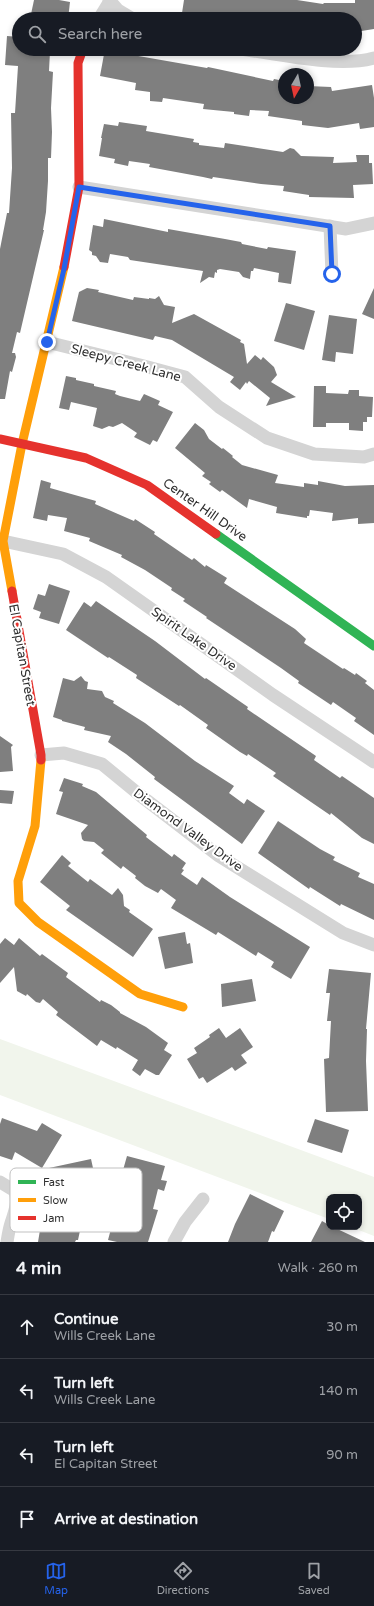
<!DOCTYPE html>
<meta charset="utf-8">
<style>
:root{--surface:#171b24;--page:#20242c;--text:#f1f3f6;--muted:#9ea1a6;--line:#363941;--accent:#2563eb}
body{margin:0;font-family:"Varela Round",sans-serif;background:var(--page);color:var(--text)}
.controls{position:absolute;right:12px;bottom:12px;display:grid;overflow:hidden;border-radius:8px;box-shadow:0 2px 6px #0003}
.controls button{width:36px;height:36px;display:grid;place-items:center;padding:0;border:0;border-bottom:1px solid var(--line);background:var(--surface);color:var(--text);font:20px sans-serif}
.compass{position:absolute;left:278px;top:68px;width:36px;height:36px;border-radius:50%;background:var(--surface);box-shadow:0 2px 6px #0003;rotate:189deg}
.stop{position:absolute;width:12px;height:12px;margin:-9px;border:3px solid #2563eb;border-radius:50%;background:#fff}
.stop.end{background:#2563eb;border-color:#fff;box-shadow:0 1px 4px #0008}
.list{margin:0;padding:0;list-style:none}
h2{display:flex;justify-content:space-between;align-items:center;height:52px;margin:0;padding:0 16px;font-size:17px}
h2 small{font-size:13px;font-weight:400;color:var(--muted)}
.list li{display:grid;grid-template-columns:26px 1fr auto;gap:12px;align-items:center;box-sizing:border-box;height:64px;padding:0 16px;border-top:1px solid var(--line)}
.list b{display:block;font-size:15px;white-space:nowrap}
.list p{margin:0;font-size:13px;white-space:nowrap;color:var(--muted)}
.list em{font-size:13px;font-style:normal;color:var(--muted)}
.icon{flex:none;width:22px;height:22px;fill:none;stroke:currentColor;stroke-width:2;stroke-linecap:round;stroke-linejoin:round}
.map{position:relative;flex:none;width:374px;height:1242px;overflow:hidden}
.search{position:absolute;background:var(--surface);box-shadow:0 2px 6px #0003;left:12px;right:12px;top:12px;height:44px;display:flex;align-items:center;gap:10px;box-sizing:border-box;padding:0 14px;border-radius:22px;color:var(--muted);font-size:15px}
.sheet{height:308px;background:var(--surface)}
nav{display:flex;justify-content:space-around;align-items:center;box-sizing:border-box;height:56px;border-top:1px solid var(--line);background:var(--surface);font-size:11px;color:var(--muted)}
nav a{display:grid;justify-items:center;gap:2px}
nav .on{color:var(--accent)}
.map>svg:first-child{display:block}
.green{fill:#f1f5ec}
.building{fill:#7f7f7f}
.lines{fill:none;stroke-linecap:round;stroke-linejoin:round}
.street{stroke:#d4d4d4;stroke-width:13}
.fast{stroke:#30b455;stroke-width:9}
.slow{stroke:#ff9f0a;stroke-width:9}
.jam{stroke:#e5322d;stroke-width:9}
.route{stroke:#2563eb;stroke-width:5}
.labels{text-anchor:middle;dominant-baseline:central;stroke-width:4;stroke-linejoin:round;paint-order:stroke}
.street-label{font-size:13px;fill:#2f2f2f;stroke:#fff}
.key{fill:#fff;stroke:#c1c1c1;stroke-width:1}
.key-label{font-size:11px;fill:#2f2f2f}
</style>
<div class="map">
<svg width="374" height="1242" viewBox="0 0 374 1242">
<rect width="100%" height="100%" fill="#fff"/>
<polygon class="green" points="0,1039 374,1177 374,1236 351,1227 359,1227 359,1197 329,1197 329,1219 0,1095"/>
<g class="building">
<polygon points="34,0 59,0 70,2 68,19 30,19"/>
<polygon points="184,0 297,0 323,4 324,3 355,3 355,0 374,0 374,29 355,32 355,19 225,19 211,17 182,13"/>
<polygon points="7,36 19,37 19,49 37,49 37,50 50,51 49,71 53,72 51,108 52,132 51,158 48,158 48,181 46,212 43,230 44,230 20,333 17,332 12,353 15,353 16,357 12,372 10,371 5,399 0,399 0,249 7,213 9,213 12,168 11,113 15,113 18,66 5,65"/>
<polygon points="105,49 121,49 121,53 144,57 207,68 208,67 273,81 274,79 284,81 284,98 308,98 308,86 331,87 332,91 372,85 374,98 374,127 360,129 359,123 328,128 302,125 302,121 268,116 269,111 250,110 249,116 234,114 234,112 203,109 204,104 163,98 162,102 150,101 150,92 135,90 136,83 100,76"/>
<polygon points="119,122 147,126 146,131 194,139 193,142 199,143 199,145 224,148 225,143 283,152 290,148 294,149 301,156 334,157 333,163 357,162 356,155 369,155 369,163 372,163 373,184 353,185 354,198 309,197 309,195 283,191 284,186 261,184 213,177 212,179 203,177 149,167 150,164 129,161 128,166 114,163 115,159 99,156 102,138 101,138 104,124 118,126"/>
<polygon points="104,219 168,232 168,229 225,239 241,242 242,244 267,249 268,247 296,251 291,284 278,282 279,273 254,268 253,271 251,271 250,279 243,277 239,272 220,269 217,270 217,273 215,272 214,278 209,277 200,283 203,271 130,260 128,257 110,254 108,263 100,262 96,256 92,255 92,252 89,250 93,225 103,227"/>
<polygon points="87,288 99,290 98,292 133,300 134,297 149,299 149,298 155,299 159,296 164,305 175,307 172,323 194,314 241,340 240,342 244,344 247,364 255,355 261,360 263,357 274,367 277,375 271,382 296,397 266,406 270,398 249,381 247,384 246,382 240,390 230,382 234,377 172,340 155,336 153,340 72,321 79,292"/>
<polygon points="374,288 374,319 362,314"/>
<polygon points="286,303 315,311 304,350 274,341"/>
<polygon points="329,315 357,319 353,354 336,352 335,362 322,360"/>
<polygon points="66,376 76,378 76,380 94,384 94,386 116,391 115,394 120,396 140,401 144,394 160,401 158,405 173,412 157,442 153,440 150,445 134,437 137,433 122,423 113,427 109,426 102,429 93,426 97,408 71,402 69,410 59,408"/>
<polygon points="314,386 326,386 326,393 348,394 349,390 359,390 359,396 373,397 372,417 367,417 367,422 363,422 363,431 349,430 349,423 326,423 326,427 313,427"/>
<polygon points="195,423 204,430 209,439 222,449 223,448 233,456 232,457 242,465 278,475 275,483 304,487 304,483 318,485 318,481 345,486 374,485 374,523 358,524 358,518 332,521 333,513 310,510 309,516 307,516 307,518 276,513 277,507 249,499 247,508 222,490 220,492 209,484 211,482 202,476 205,473 175,448"/>
<polygon points="41,480 51,483 50,488 96,501 95,504 134,521 135,519 155,532 154,534 186,556 192,560 194,558 205,567 206,565 227,578 224,583 295,629 306,639 304,643 343,669 344,668 355,675 356,673 367,681 365,683 374,690 374,735 354,721 356,718 333,702 331,705 298,683 299,681 281,668 206,618 207,617 183,601 185,599 171,590 172,588 145,570 121,557 122,555 89,541 90,538 64,531 67,518 48,515 47,521 33,518"/>
<polygon points="49,584 70,591 59,624 39,618 41,612 33,609 38,594 45,596"/>
<polygon points="96,601 155,641 205,679 206,678 248,707 247,709 316,756 314,760 340,778 342,776 374,798 374,844 362,838 331,813 330,815 273,776 276,773 248,754 247,756 240,752 206,728 208,725 180,705 179,706 136,678 137,675 109,657 108,658 66,630 84,602 91,607"/>
<polygon points="81,676 85,681 88,682 87,689 102,691 105,697 114,701 113,703 145,723 195,761 234,786 229,793 244,804 247,799 265,811 242,844 154,779 155,777 126,754 108,742 111,736 84,730 85,727 62,721 62,720 53,717 63,678 74,681"/>
<polygon points="0,736 13,745 11,747 13,771 0,772"/>
<polygon points="64,778 83,784 82,786 96,792 147,835 146,837 172,857 174,854 186,863 182,869 184,870 181,874 197,885 202,877 230,897 310,947 291,979 271,967 274,962 258,952 256,956 218,932 216,935 171,908 176,900 161,889 158,893 145,886 135,878 136,876 123,866 121,869 101,853 104,850 94,842 84,841 82,839 81,833 88,825 56,814 63,792 59,791"/>
<polygon points="0,790 14,791 12,804 0,803"/>
<polygon points="278,821 320,849 335,857 333,860 360,873 358,877 374,884 374,920 341,904 340,906 310,887 309,889 258,853"/>
<polygon points="62,855 71,863 68,866 88,882 90,879 112,895 118,888 123,895 124,906 130,910 129,912 153,929 133,957 66,910 70,906 40,882"/>
<polygon points="185,932 187,944 190,943 193,963 165,969 158,937"/>
<polygon points="5,938 14,945 19,938 40,956 42,954 68,973 66,977 100,1002 101,1000 111,1005 120,1012 120,1013 146,1027 168,1043 164,1050 172,1055 159,1075 156,1075 145,1069 140,1076 132,1070 138,1060 117,1047 116,1049 101,1040 97,1046 56,1015 58,1012 43,999 40,1003 36,1002 27,994 26,996 17,991 14,967 0,983 0,944"/>
<polygon points="329,969 371,973 366,1029 367,1029 366,1061 368,1111 326,1112 324,1059 329,1058 331,1021 327,1021 330,993 326,993"/>
<polygon points="252,979 256,1001 222,1007 221,984"/>
<polygon points="219,1028 226,1038 240,1028 253,1047 241,1055 247,1063 235,1071 232,1067 207,1083 203,1077 199,1079 187,1059 197,1053 194,1048 210,1037 209,1035"/>
<polygon points="2,1118 37,1131 42,1123 62,1135 42,1168 15,1152 12,1160 0,1156 0,1124"/>
<polygon points="315,1119 349,1130 342,1153 307,1142"/>
<polygon points="127,1156 165,1166 161,1180 167,1181 164,1191 158,1189 153,1209 158,1210 148,1242 117,1242 108,1240 116,1210 112,1209"/>
<polygon points="91,1159 93,1168 90,1168 93,1183 54,1192 49,1168"/>
<polygon points="250,1194 284,1211 274,1232 272,1231 268,1242 228,1242 235,1224"/>
<polygon points="55,1198 95,1205 91,1228 81,1226 78,1240 76,1240 75,1242 38,1242 40,1230 50,1232"/>
<polygon points="322,1221 329,1225 329,1227 333,1227 365,1242 311,1242"/>
</g>
<g class="lines">
<g class="street">
<polyline points="109,0 118,10 133,19"/>
<polyline points="99,19 110,1"/>
<path d="M241,49C277,54 339,68 374,58"/>
<polyline points="79,187 346,229 374,223"/>
<polyline points="330,226 332,274"/>
<polyline points="47,342 144,366 185,377 219,407 267,438 314,454 364,457 374,454"/>
<polyline points="3,541 63,554 106,577 273,695 374,762"/>
<polyline points="41,755 64,753 102,764 141,796 219,856 343,933 374,945"/>
<path d="M0,1182L15,1191C18,1204 15,1211 11,1223C9,1229 8,1236 7,1242"/>
<polyline points="174,1242 185,1222 203,1199"/>
</g>
<polyline class="fast" points="216,534 374,646"/>
<g class="slow">
<polyline points="12,591 3,541 22,444 64,267"/>
<polyline points="41,760 35,826 18,881 19,903 38,922 140,994 183,1007"/>
</g>
<g class="jam">
<polyline points="64,267 79,187 78,63 83,49"/>
<polyline points="0,439 86,458 147,485 216,534"/>
<polyline points="12,591 41,755 41,760"/>
</g>
</g>
<g class="lines">
<polyline class="route" points="47,342 64,269 79,187 330,226 332,274"/>
</g>
<g class="labels">
<g class="street-label">
<text transform="translate(126 363) rotate(15)">Sleepy Creek Lane</text>
<text transform="translate(205 510) rotate(35)">Center Hill Drive</text>
<text transform="translate(194 639) rotate(35)">Spirit Lake Drive</text>
<text transform="translate(22 655) rotate(80)">El Capitan Street</text>
<text transform="translate(188 830) rotate(36)">Diamond Valley Drive</text>
</g>
</g>
<rect x="10" y="1168" width="132" height="64" rx="6" class="key"/>
<rect x="18" y="1180" width="18" height="4" fill="#30b455"/>
<rect x="18" y="1198" width="18" height="4" fill="#ff9f0a"/>
<rect x="18" y="1216" width="18" height="4" fill="#e5322d"/>
<g class="key-label">
<text x="43" y="1186">Fast</text>
<text x="43" y="1204">Slow</text>
<text x="43" y="1222">Jam</text>
</g>
</svg>
<div class="controls">
<button><svg class="icon" aria-label="locate" viewBox="0 0 24 24"><circle cx="12" cy="12" r="6"/><path d="M12 2v4M12 18v4M2 12h4M18 12h4"/></svg></button>
</div>
<svg class="compass" viewBox="-18 -18 36 36"><path d="M0-13l5 13h-10z" fill="#e53935"/><path d="M0 13l5-13h-10z" fill="#9ea1a6"/></svg>
<div class="stop" style="left:332px;top:274px"></div>
<div class="stop end" style="left:47px;top:342px"></div>
<div class="search"><svg class="icon" aria-label="search" viewBox="0 0 24 24"><circle cx="10" cy="10" r="6"/><path d="M15 15l6 6"/></svg>Search here</div>
</div>
<section class="sheet">
<h2>4 min<small>Walk · 260 m</small></h2>
<ul class="list">
<li><svg class="icon" aria-label="ahead" viewBox="0 0 24 24"><path d="M12 20V5M6 11l6-6 6 6"/></svg><div><b>Continue</b><p>Wills Creek Lane</p></div><em>30 m</em></li>
<li><svg class="icon" aria-label="left" viewBox="0 0 24 24"><path d="M17 20v-9H6M10 6l-5 5 5 5"/></svg><div><b>Turn left</b><p>Wills Creek Lane</p></div><em>140 m</em></li>
<li><svg class="icon" aria-label="left" viewBox="0 0 24 24"><path d="M17 20v-9H6M10 6l-5 5 5 5"/></svg><div><b>Turn left</b><p>El Capitan Street</p></div><em>90 m</em></li>
<li><svg class="icon" aria-label="arrive" viewBox="0 0 24 24"><path d="M6 21V4h12l-3 4 3 4H6"/></svg><div><b>Arrive at destination</b></div></li>
</ul>
</section>
<nav>
<a class="on"><svg class="icon" aria-label="map" viewBox="0 0 24 24"><path d="M3 6l6-2 6 2 6-2v14l-6 2-6-2-6 2zM9 4v14M15 6v14"/></svg>Map</a>
<a><svg class="icon" aria-label="directions" viewBox="0 0 24 24"><path d="M12 3l9 9-9 9-9-9zM9 14v-3h6M13 9l2 2-2 2"/></svg>Directions</a>
<a><svg class="icon" aria-label="saved" viewBox="0 0 24 24"><path d="M7 4h10v16l-5-4-5 4z"/></svg>Saved</a>
</nav>
